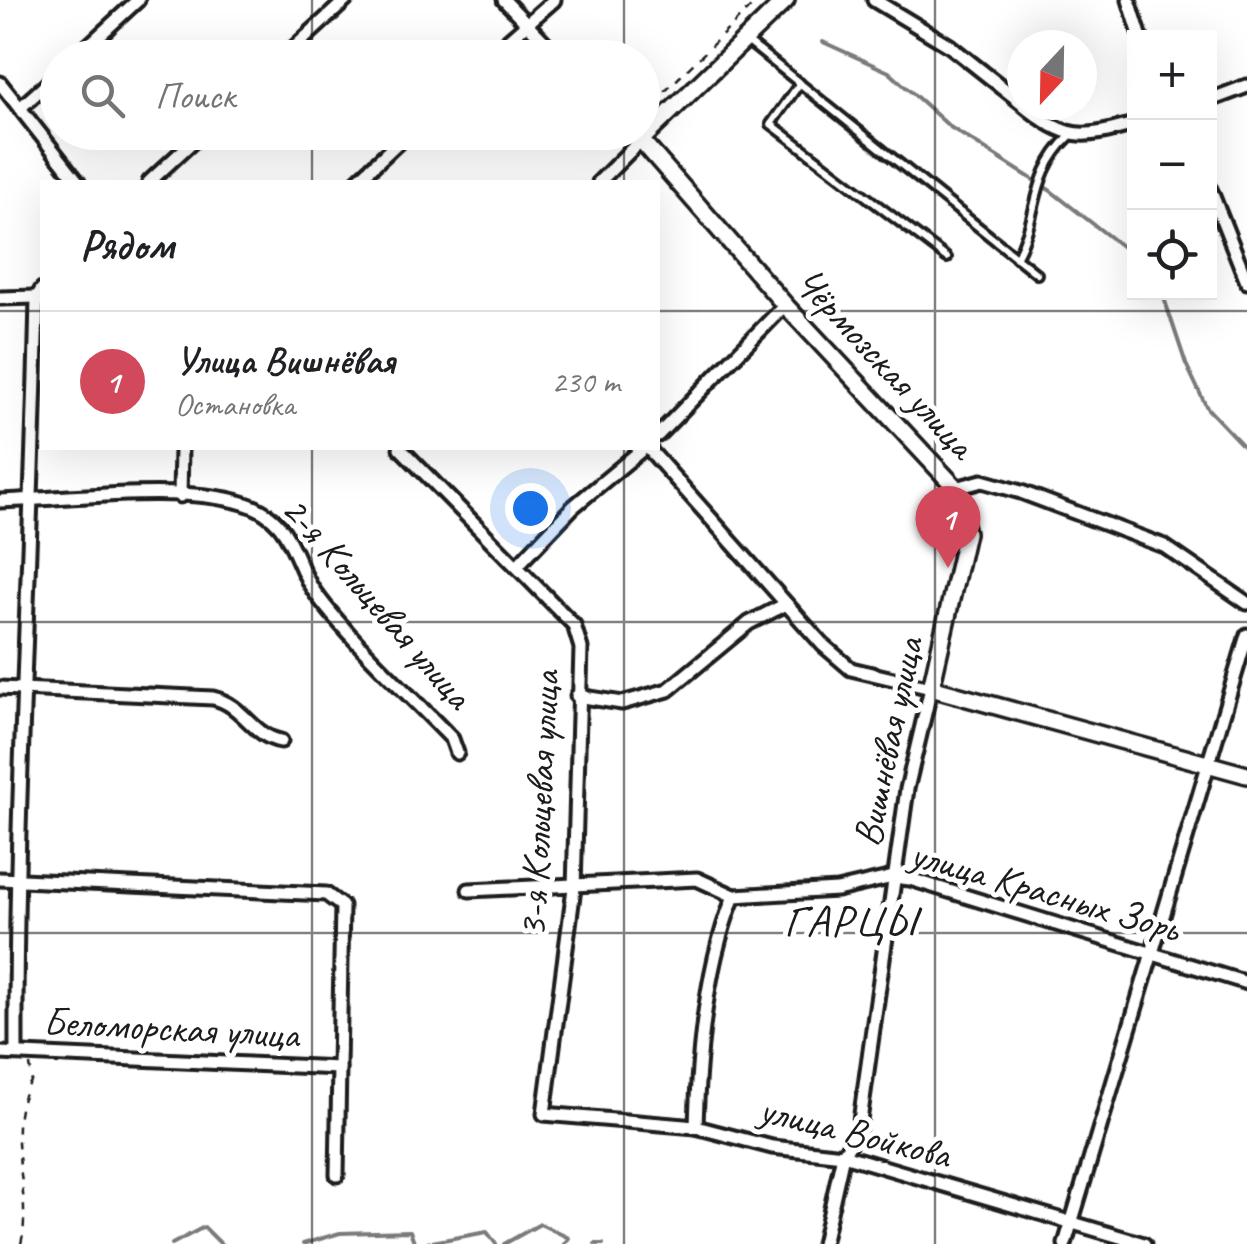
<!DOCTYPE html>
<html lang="ru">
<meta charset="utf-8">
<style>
:root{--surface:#fff;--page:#f2f2f2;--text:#202124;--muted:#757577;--line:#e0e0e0;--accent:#d1495b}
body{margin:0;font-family:Caveat,sans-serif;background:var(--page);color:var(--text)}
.controls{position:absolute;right:30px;top:30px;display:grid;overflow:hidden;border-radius:0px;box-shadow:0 10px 40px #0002}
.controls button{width:90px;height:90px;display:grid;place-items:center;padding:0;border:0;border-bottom:2px solid var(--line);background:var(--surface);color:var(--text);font:50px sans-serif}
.compass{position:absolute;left:1007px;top:30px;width:90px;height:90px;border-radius:50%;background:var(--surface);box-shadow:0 10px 40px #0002;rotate:202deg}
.you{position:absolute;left:530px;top:508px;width:35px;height:35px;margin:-25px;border:8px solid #fff;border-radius:50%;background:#1a73e8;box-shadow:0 0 0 15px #1a73e833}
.badge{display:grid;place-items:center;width:65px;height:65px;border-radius:50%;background:var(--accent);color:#fff;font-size:32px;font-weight:700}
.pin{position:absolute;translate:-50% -82px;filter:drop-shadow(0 2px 5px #0008)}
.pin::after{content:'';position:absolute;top:52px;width:35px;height:30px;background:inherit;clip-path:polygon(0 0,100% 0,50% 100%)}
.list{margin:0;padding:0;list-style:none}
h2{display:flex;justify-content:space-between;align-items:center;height:130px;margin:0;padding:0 40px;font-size:42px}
h2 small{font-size:32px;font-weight:400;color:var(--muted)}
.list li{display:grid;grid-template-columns:65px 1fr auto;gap:30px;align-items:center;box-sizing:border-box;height:140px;padding:0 40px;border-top:2px solid var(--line)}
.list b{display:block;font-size:38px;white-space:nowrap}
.list p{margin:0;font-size:32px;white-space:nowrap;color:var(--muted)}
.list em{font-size:32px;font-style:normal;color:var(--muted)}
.icon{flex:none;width:55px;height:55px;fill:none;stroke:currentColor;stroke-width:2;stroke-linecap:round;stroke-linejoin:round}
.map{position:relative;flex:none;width:1247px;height:1244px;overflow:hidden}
.search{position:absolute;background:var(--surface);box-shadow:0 10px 40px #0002;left:40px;top:40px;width:620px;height:110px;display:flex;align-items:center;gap:25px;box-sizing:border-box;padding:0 35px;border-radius:55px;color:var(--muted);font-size:38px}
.panel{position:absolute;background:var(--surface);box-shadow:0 10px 40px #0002;left:40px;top:180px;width:620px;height:270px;border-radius:0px}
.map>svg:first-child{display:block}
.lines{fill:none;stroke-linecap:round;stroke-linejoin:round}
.stream{stroke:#7a7a7a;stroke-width:4}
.lane-casing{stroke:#1c1c1c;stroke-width:14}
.street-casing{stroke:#1c1c1c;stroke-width:19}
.secondary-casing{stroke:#1c1c1c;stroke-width:22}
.path{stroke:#1c1c1c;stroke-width:2.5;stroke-dasharray:8 8;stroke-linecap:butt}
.lane{stroke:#fff;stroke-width:6}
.street{stroke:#fff;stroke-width:11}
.secondary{stroke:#fff;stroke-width:15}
.grid{fill:none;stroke:#1c1c1c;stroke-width:2.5;stroke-opacity:0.55}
.labels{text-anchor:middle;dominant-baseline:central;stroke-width:10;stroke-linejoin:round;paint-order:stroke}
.street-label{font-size:40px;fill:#1c1c1c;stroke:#fff}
.quarter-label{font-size:45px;letter-spacing:2.5px;fill:#1c1c1c;stroke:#fff}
</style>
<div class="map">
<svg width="1247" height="1244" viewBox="0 0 1247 1244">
<rect width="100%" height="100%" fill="#fff"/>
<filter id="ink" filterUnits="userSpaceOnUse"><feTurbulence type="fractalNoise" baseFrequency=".01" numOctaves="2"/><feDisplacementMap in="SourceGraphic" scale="20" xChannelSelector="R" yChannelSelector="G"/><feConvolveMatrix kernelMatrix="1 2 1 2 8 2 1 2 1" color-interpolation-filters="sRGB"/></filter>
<g filter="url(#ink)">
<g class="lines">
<g class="stream">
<polyline points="823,42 889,72 950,127 1051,191 1134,256"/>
<polyline points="1162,292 1186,364 1207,408 1247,450"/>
<polyline points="172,1244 204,1227 221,1244"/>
<polyline points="303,1244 340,1233 410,1231 415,1244"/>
<polyline points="421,1244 487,1232 496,1244"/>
<polyline points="504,1244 540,1224 569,1238 564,1244"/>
<polyline points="595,1244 603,1244"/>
</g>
<defs>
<g id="lane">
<polyline points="747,41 1037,274"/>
<polyline points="800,83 771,124 947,258"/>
<path d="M1016,258C1041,213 1029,175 1070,136"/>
</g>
<g id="street">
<polyline points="504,0 560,58"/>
<polyline points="874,0 950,46 1022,103"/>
<polyline points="1129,0 1141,38"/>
<polyline points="75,58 138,0"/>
<polyline points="283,58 346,0"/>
<polyline points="488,58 554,0"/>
<polyline points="0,83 78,182"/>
<polyline points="1210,100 1247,86"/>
<path d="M1024,105C1067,141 1082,139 1134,124"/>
<polyline points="20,108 58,74"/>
<polyline points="149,182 203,132"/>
<polyline points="356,182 409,132"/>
<polyline points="599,182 641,140 634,132"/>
<polyline points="1210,189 1247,282"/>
<polyline points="0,298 37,297"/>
<polyline points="658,435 785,305"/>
<polyline points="400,448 574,625 581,648 574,888 544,1114 696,1127 772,1147 843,1155 1144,1244"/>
<polyline points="648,448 823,645 851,669 931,688 907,789 859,1128 843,1155 823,1244"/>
<polyline points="956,488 982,481 1021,492 1164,546 1247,603"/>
<polyline points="180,496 181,448"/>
<path d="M0,501C68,499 180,484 243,503C295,518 292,562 316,594C355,646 407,692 452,739L457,753"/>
<polyline points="517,566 573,507 644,448"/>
<path d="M0,688L213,698C244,705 252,736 281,741"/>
<polyline points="577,696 622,703 668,690 749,623 786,604"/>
<polyline points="0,879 326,894 342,906 337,1175"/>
<polyline points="469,890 697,879 734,896 837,890 893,877 910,879 1247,983"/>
<polyline points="0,1053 339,1068"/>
<path d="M16,1053C15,800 32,549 37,297L42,289"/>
<path d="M696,1127C698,1053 706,965 734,896"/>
<polyline points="1065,1244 1247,635"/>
</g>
<polyline id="secondary" points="786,0 641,140 785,305 956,488 966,533 931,688 1247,775"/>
</defs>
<use href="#lane" class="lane-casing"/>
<use href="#street" class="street-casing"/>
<use href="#secondary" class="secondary-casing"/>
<g class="path">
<polyline points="642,114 758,0"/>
<path d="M21,1244C34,1191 0,1127 32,1080L30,1065"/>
</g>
<use href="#lane" class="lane"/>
<use href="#street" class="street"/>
<use href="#secondary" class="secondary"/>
</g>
</g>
<path class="grid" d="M312,0V58M624,0V58M935,0V1244M312,132V182M624,132V182M0,311H42M658,311H1247M312,448V1244M624,448V1244M0,622H1247M0,933H1247"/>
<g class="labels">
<g class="street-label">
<text transform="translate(885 363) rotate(47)">Чёрмозская улица</text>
<text transform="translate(377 602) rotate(49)">2-я Кольцевая улица</text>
<text transform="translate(888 742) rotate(-78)">Вишнёвая улица</text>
<text transform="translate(539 804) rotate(-87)">3-я Кольцевая улица</text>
<text transform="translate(1045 891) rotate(16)">улица Красных Зорь</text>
<text transform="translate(171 1028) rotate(3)">Беломорская улица</text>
<text transform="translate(855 1132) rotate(14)">улица Войкова</text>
</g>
<g class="quarter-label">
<text x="851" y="921">ГАРЦЫ</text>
</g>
</g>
</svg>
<div class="controls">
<button>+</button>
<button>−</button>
<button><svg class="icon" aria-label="locate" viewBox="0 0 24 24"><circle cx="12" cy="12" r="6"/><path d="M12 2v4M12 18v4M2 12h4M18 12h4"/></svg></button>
</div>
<svg class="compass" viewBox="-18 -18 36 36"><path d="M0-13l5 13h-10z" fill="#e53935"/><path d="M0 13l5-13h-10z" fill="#757577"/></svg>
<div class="you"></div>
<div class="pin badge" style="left:948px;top:568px">1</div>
<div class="search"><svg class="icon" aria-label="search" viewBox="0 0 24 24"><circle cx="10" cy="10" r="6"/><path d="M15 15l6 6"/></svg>Поиск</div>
<section class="panel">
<h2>Рядом<small></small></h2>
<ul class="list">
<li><span class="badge">1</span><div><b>Улица Вишнёвая</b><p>Остановка</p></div><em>230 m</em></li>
</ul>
</section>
</div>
